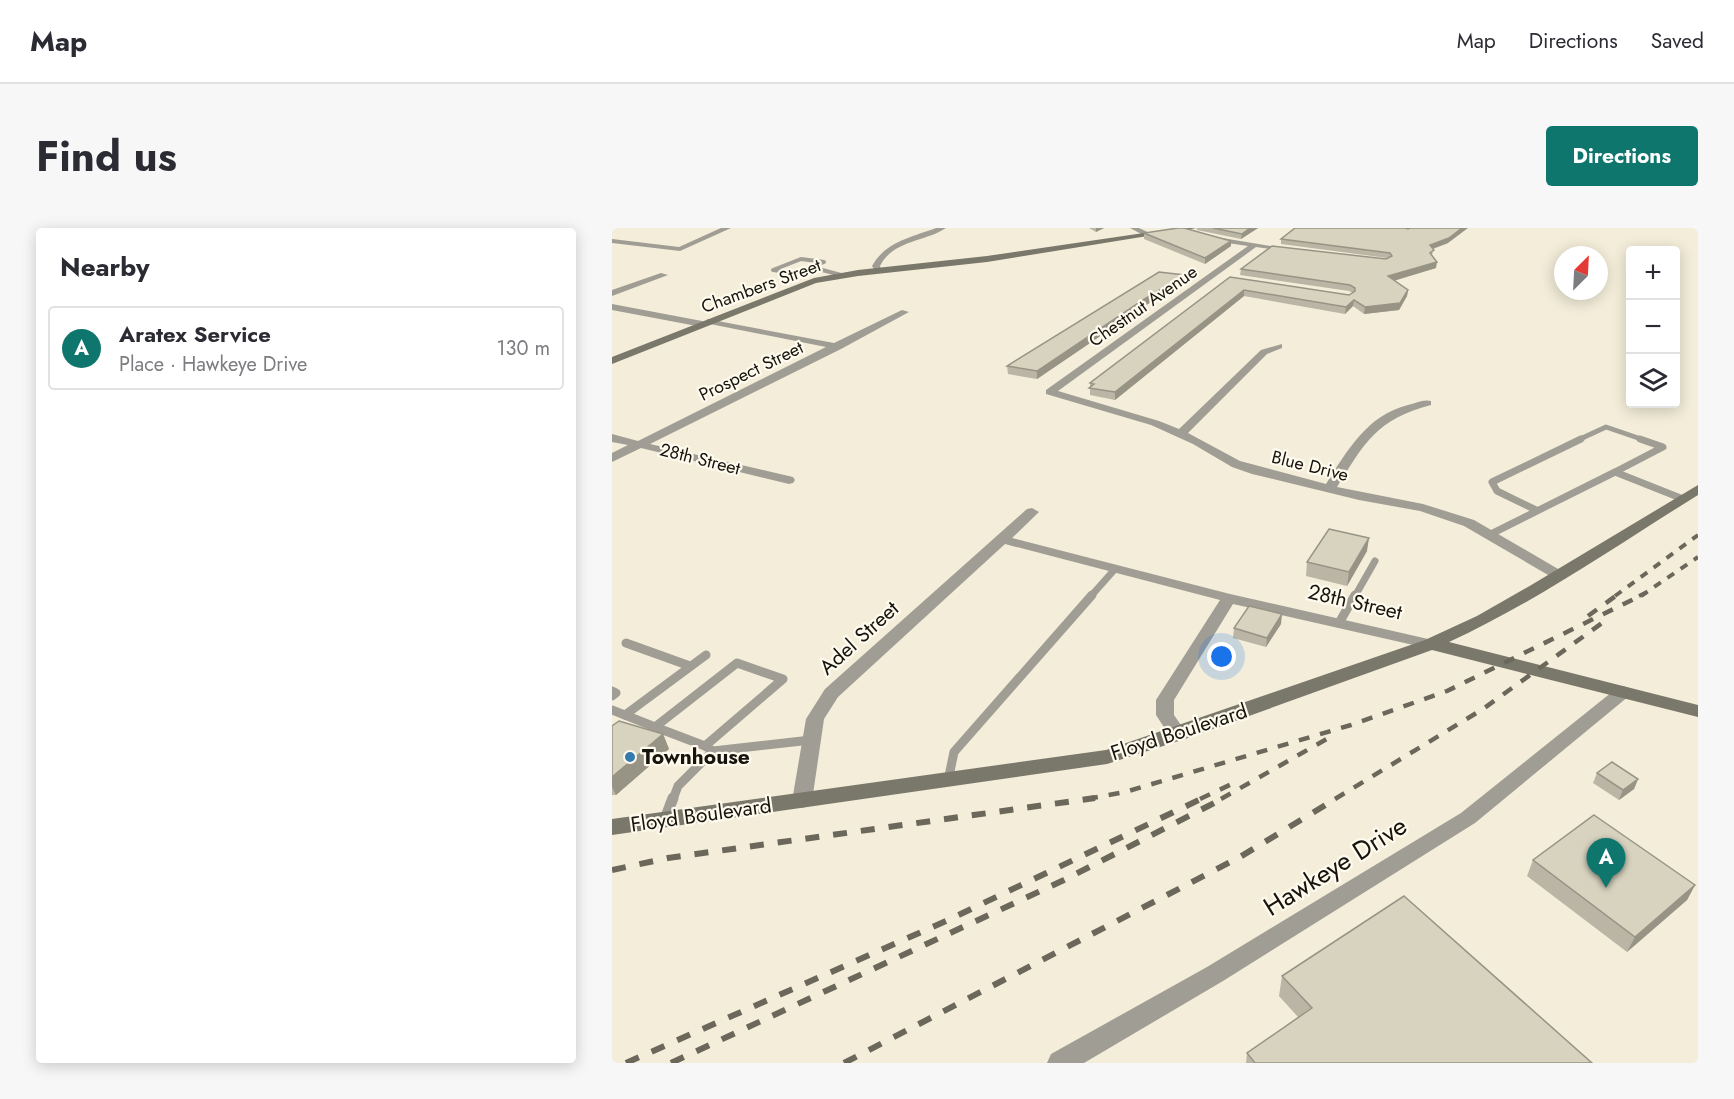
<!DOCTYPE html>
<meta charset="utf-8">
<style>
:root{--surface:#fff;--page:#f7f7f7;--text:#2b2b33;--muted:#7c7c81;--line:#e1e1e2;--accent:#0f766e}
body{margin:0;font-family:Jost,sans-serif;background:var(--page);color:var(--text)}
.controls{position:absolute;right:18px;top:18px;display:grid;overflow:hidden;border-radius:6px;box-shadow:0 3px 15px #0003}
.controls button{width:54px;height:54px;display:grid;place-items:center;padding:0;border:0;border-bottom:2px solid var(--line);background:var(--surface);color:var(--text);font:30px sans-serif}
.compass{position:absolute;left:942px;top:18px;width:54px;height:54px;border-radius:50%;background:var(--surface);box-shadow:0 3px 15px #0003;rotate:24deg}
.you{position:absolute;left:610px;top:429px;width:21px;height:21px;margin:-15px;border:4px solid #fff;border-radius:50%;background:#1a73e8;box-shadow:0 0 0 9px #1a73e833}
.badge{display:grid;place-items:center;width:39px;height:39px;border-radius:50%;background:var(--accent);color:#fff;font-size:20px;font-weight:700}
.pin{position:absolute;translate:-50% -50px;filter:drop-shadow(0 2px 3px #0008)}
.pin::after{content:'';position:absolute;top:32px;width:21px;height:18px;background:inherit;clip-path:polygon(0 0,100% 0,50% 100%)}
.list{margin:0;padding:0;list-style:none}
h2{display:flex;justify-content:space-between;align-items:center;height:78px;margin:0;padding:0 24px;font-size:26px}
h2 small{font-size:20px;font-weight:400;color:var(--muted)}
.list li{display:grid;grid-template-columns:39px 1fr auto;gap:18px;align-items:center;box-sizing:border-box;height:84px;margin:0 12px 12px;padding:0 12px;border:2px solid var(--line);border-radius:6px}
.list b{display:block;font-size:22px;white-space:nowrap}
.list p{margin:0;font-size:20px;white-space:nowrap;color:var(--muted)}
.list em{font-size:20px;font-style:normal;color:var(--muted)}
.icon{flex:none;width:33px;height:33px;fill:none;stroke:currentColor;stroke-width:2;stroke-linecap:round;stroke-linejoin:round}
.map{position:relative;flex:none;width:1086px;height:835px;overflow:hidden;border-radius:6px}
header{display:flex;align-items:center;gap:36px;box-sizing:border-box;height:84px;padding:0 30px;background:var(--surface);border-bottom:2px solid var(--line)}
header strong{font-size:28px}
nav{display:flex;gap:33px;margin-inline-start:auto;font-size:21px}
.intro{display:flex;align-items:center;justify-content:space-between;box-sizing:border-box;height:144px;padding:0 36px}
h1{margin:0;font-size:42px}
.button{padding:15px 27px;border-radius:6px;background:var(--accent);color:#fff;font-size:21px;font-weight:700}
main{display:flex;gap:36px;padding:0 36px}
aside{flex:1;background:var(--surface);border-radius:6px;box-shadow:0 3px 15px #0003}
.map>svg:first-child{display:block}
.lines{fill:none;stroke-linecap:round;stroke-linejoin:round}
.lane-far4{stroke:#a09d95;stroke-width:4}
.lane-far3{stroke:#a09d95;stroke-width:5}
.lane-far2{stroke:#a09d95;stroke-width:7}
.lane-far1{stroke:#a09d95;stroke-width:9}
.lane{stroke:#a09d95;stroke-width:11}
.street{fill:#a09d95;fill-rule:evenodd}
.secondary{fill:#7a776b;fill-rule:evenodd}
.rail-far2{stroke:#6b675b;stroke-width:4;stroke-dasharray:8 8;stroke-linecap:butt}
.rail-far1{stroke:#6b675b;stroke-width:4.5;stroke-dasharray:11 11;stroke-linecap:butt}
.rail{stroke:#6b675b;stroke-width:6;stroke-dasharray:14 14;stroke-linecap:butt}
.wall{fill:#bab5a4}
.shaded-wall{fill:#979486}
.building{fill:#d8d3bf;stroke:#979486;stroke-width:1.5}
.poi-dot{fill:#337aae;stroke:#fefaee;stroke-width:2}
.labels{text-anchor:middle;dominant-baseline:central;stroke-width:4.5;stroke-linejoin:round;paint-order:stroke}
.far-street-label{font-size:18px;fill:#16140d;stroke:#fefaee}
.street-label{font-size:21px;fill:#16140d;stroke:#fefaee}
.poi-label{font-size:21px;font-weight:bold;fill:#16140d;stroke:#fefaee;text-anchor:start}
.near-street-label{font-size:26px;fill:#16140d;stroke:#fefaee}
</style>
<header>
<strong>Map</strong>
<nav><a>Map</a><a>Directions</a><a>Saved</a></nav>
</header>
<div class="intro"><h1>Find us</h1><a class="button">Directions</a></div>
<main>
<aside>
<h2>Nearby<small></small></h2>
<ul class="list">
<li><span class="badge">A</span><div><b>Aratex Service</b><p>Place · Hawkeye Drive</p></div><em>130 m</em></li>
</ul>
</aside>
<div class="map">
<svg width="1086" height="835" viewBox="0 0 1086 835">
<rect width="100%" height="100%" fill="#f3edd9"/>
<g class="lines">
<g class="lane-far4">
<polygon points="189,31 212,34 185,45 161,42"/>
<polyline points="199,39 229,47"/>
</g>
<polyline class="lane-far3" points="966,212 994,199 1032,212"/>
<g class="lane-far2">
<polyline points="1003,244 1051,219 1028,211"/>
<polyline points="924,282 885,263 880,254 969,211"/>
<polyline points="877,307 1003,244 1071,271"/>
<polyline points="479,368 503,341"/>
<polyline points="743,368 763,333"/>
</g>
<g class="lane-far1">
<polyline points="727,395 743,367"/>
<polyline points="14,415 78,438"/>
<polygon points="125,435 171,451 93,518 43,499"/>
<polyline points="0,463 4,465 0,468"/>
<polyline points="0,482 43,499"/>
<polyline points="13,487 94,427"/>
<polyline points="93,518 101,523"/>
<polyline points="336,553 342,524 480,367"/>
<polyline points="61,571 66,558 101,523 199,512"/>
</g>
<polyline class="lane" points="53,591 61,570"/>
<g class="street">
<polygon points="109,0 119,0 68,23 0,15 0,11 67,19"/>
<path d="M324,0H334C313,14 281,12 268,38L270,44H264L260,38C273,14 300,9 324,0Z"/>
<polygon points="518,0 527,0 542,7 535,9"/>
<path d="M598,8L683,22L679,24L644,19L446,163L547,193L567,201L649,122L670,116V120L655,126L576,205L628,233L714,256C735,223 755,187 796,177C804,175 811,171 819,173V177C765,191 753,214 725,259L811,276L862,292L953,345L955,348L953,351H943L852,298L808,283L747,272L640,246L620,239L581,216L539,197L434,166V162L636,18L595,12Z"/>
<polygon points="49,45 56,47 0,68 0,62"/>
<polygon points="0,76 90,93 95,96 90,99 0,82"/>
<polygon points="290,82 297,84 229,121 38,216 181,249 183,252 181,255 177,256 29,220 0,234 0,225 16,217 0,214 0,206 26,213 214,119 98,96 95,95 95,91 222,115"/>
<polygon points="420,280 427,284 400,310 618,366 825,413 827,416 819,421 621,376 562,472 562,487 575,506 573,510 566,512 559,510 544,487 544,472 608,372 393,316 226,469 212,491 200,573 197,578 190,580 183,578 180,573 194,491 213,461 415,281"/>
<polygon points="1011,458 1017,460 1020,464 1017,468 863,595 611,753 472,835 435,835 439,826 595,739 849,585 1005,460"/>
</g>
<g class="secondary">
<polygon points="566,0 585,0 375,34 246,48 204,55 0,136 0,129 202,50 246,42 375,28"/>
<path d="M1086,257V267C1004,318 924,374 837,414L1086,477V489L820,422L573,511L495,536L0,607V591L494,522L813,412L865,388L921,356Z"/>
</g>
<g class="rail-far2">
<polyline points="1003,368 1086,307"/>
<polyline points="1027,368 1035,364"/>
<polyline points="1029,368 1086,329"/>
</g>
<g class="rail-far1">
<polyline points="976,388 1005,367"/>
<polyline points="475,571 513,564 739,497 835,463 1030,367"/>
<polyline points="588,571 624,554"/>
<polyline points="609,571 720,508"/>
<polyline points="723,571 871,481 990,395"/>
</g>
<g class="rail">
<polyline points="0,642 56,630 483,570"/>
<polyline points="14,835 334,693 591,570"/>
<polyline points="59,835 452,652 612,570"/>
<polyline points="232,835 628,629 725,570"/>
</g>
</g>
<g class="wall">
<polygon points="477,0 492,0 484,4"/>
<polygon points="585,0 646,0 629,11 585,2"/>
<polygon points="532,5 619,18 593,36 532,11"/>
<polygon points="669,11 836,15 821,21 820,28 824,40 782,52 796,62 795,68 787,82 752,86 741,78 733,86 632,68 503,172 478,167 478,155 618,49 737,67 741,65 737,63 628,47 629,41 774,31 775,30 669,16"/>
<polygon points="573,47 573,53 531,79 425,151 396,146 395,138"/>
<polygon points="755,323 735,358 694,348 695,334"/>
<polygon points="669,396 654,419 621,410 622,400"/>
<polygon points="0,498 51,506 57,521 4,567 0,567"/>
<polygon points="985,545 1026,551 1022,561 1007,572 981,555"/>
<polygon points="921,632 1083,657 1075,672 1015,724 915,648"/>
<polygon points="670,748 980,835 634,835 635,825 686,789 667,768"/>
</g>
<g class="shaded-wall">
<polygon points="484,0 492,0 484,4"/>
<polygon points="638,0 646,0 629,11 630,6"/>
<polygon points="850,0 856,0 836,15 817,22 818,17"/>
<polygon points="619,13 619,18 593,36 593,30"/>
<polygon points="825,34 824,40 775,55 776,48"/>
<polygon points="573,47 573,53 531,79 425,151 425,143 531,72"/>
<polygon points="632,62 632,68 503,172 503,164"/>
<polygon points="796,62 795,68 787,82 752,86 753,79"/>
<polygon points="742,72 741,78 733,86 734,79"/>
<polygon points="757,310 755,323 735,358 737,344"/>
<polygon points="670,386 669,396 654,419 655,410"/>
<polygon points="51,506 57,521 4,567 0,559 0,549"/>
<polygon points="1026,551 1022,561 1007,572 1011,562"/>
<polygon points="1083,657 1075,672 1015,724 1023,709"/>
</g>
<g class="building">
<polygon points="566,0 572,0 619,13 593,30 532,5"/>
<polygon points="601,0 638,0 630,6"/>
<polygon points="683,0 793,0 796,1 798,0 850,0 837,10 818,17 822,22 818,25 825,34 776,48 796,62 788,75 753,79 742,72 734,79 632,62 503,164 477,160 482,156 478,155 618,49 737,67 743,63 743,60 738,57 629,41 660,18 774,31 780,28 778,25 669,11"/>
<polygon points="547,44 573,47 531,72 425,143 395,138"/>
<polygon points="717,301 757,310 737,344 695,334"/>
<polygon points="637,378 670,386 655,410 622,400"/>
<polygon points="7,493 51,506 0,549 0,498"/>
<polygon points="1000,534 1026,551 1011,562 985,545"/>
<polygon points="982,587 1083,657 1023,709 921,632"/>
<polygon points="792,668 980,835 643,835 635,825 700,780 670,748"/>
</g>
<circle class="poi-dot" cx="18" cy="529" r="6"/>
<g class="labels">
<g class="far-street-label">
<text transform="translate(149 58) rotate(-20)">Chambers Street</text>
<text transform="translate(531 78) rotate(-35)">Chestnut Avenue</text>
<text transform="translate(139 143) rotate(-26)">Prospect Street</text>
<text transform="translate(88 231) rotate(14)">28th Street</text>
<text transform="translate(698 238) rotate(14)">Blue Drive</text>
</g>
<g class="street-label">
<text transform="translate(743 374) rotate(13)">28th Street</text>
<text transform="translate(247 410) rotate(-42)">Adel Street</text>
<text transform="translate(567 504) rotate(-18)">Floyd Boulevard</text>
<text transform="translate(89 587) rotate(-8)">Floyd Boulevard</text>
</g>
<g class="poi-label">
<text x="30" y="529">Townhouse</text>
</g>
<g class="near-street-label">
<text transform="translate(723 638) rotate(-32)">Hawkeye Drive</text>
</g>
</g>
</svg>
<div class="controls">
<button>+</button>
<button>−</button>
<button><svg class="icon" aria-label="layers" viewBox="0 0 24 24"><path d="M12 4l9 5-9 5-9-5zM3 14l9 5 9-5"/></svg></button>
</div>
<svg class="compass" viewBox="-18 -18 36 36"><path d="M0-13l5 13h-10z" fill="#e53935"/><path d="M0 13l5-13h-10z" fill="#7c7c81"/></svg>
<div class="you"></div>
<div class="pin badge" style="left:994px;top:660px">A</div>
</div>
</main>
